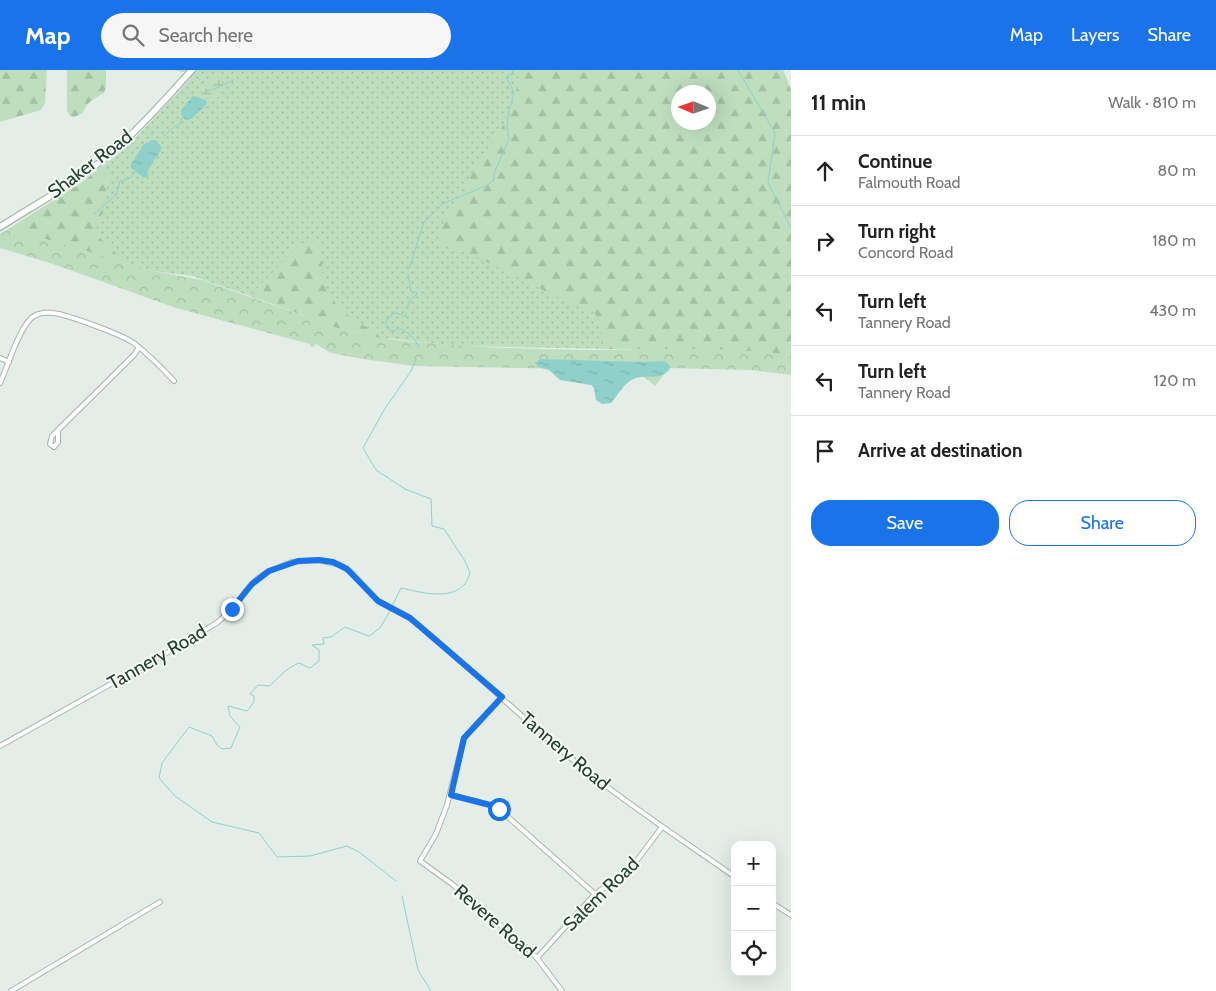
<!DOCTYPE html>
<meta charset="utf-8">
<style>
:root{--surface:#fff;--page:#f6f6f6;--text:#222;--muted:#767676;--line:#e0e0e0;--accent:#1a73e8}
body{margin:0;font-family:Cabin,sans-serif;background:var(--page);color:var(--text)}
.controls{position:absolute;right:15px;bottom:15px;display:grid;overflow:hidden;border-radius:10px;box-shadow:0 5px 20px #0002}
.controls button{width:45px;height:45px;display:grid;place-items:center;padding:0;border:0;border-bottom:1px solid var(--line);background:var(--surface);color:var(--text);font:25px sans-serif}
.compass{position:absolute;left:671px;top:15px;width:45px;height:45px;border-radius:50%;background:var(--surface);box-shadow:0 5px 20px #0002;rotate:272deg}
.stop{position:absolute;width:15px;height:15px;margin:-11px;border:4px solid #1a73e8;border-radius:50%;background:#fff}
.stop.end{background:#1a73e8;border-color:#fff;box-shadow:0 1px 5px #0008}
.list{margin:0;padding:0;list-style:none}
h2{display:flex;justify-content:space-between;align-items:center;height:65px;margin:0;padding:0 20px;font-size:21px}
h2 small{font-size:16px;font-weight:400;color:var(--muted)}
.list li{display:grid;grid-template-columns:32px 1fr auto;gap:15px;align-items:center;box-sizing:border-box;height:70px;padding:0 20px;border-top:1px solid var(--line)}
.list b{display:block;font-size:19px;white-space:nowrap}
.list p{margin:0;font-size:16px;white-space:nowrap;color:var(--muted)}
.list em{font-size:16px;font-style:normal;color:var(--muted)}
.actions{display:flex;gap:10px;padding:15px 20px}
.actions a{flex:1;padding:11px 0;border:1px solid var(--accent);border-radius:20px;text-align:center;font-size:18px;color:var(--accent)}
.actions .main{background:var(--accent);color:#fff}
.icon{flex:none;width:28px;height:28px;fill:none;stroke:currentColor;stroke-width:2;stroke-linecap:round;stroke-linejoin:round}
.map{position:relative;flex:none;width:791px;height:921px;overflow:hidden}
header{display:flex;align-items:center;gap:30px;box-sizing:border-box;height:70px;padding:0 25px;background:var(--accent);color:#fff}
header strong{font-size:24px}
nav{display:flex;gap:28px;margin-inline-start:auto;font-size:18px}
.search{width:350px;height:45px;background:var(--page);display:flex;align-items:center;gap:12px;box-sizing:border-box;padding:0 18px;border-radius:28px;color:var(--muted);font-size:19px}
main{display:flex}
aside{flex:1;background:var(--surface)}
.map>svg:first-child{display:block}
.grass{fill:url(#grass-dots);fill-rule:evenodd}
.forest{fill:url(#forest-firs);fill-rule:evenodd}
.wetland{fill:url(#wetland-marsh)}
.park{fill:url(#park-crowns)}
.water{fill:url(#water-ripples)}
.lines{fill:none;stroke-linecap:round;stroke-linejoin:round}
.stream{stroke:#8ed1ca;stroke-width:1}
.street-casing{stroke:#a7b5ac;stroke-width:6}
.secondary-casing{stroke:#a3b9ac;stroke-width:8}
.street{stroke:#fff;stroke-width:4}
.secondary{stroke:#fff;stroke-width:5.5}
.route{stroke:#1a73e8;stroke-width:6}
.labels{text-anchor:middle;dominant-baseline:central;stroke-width:4;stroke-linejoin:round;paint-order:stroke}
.street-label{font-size:19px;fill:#243f30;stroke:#f5faf6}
</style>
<header>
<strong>Map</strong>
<div class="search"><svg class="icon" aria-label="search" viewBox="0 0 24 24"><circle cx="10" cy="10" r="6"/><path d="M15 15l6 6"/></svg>Search here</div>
<nav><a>Map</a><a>Layers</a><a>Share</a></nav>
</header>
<main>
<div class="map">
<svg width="791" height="921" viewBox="0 0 791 921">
<defs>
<pattern id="grass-dots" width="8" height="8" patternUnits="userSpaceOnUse" patternTransform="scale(1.25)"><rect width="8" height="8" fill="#bedebe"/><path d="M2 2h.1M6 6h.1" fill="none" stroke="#a3c0a4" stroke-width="1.8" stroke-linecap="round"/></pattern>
<pattern id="forest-firs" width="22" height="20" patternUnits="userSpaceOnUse" patternTransform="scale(1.25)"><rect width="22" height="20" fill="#bedebe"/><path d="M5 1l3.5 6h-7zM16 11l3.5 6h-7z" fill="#a3c0a4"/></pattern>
<pattern id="wetland-marsh" width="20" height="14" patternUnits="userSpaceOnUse" patternTransform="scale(1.25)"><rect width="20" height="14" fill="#bedebe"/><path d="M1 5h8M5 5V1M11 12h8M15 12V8" fill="none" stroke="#a3c0a4"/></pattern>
<pattern id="park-crowns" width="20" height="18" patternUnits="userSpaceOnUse" patternTransform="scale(1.25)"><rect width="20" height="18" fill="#bedebe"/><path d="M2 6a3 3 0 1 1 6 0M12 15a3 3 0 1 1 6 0" fill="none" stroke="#a3c0a4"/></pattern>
<pattern id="water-ripples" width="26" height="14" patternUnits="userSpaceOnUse" patternTransform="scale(1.25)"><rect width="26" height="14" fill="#8ed1ca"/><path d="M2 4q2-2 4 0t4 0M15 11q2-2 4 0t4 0" fill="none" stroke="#7ab4ae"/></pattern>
</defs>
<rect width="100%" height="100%" fill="#e4ede7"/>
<path class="grass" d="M173,0H783L791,20V285L771,282L457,276L367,266L192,206L153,201L35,166L7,160L81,113L127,77L191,8L184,2ZM678,22H708V52H678Z"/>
<g class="forest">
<polygon points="0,0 47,0 45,33 41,40 0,52"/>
<path d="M67,0H106V16L104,23C95,28 86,32 83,43L74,47L70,46L67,41Z"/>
<path d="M522,0H783L791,20V285L729,280L603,279C603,257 601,236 573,235L471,184L451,179L441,173L438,167L439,161L468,110L505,52L512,35ZM678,22H708V52H678Z"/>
<polygon points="102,96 111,109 104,125 102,144 97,153 96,161 104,173 128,193 35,166 20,164 7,160 81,113"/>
<path d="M306,171L314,172C327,184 320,193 323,208C331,242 363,255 390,270L367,266L362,264L316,253V250L250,226L297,177Z"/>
</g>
<path class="wetland" d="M214,5L219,8L224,17L218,27C213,30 206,28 202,24C202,16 206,8 214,5Z"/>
<path class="park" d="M7,160L20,164L35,166L153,201L202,210L316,250V253L362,264L367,266C441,277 516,279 590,280C657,280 725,276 791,285V305L751,300L669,298L655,316L636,300L414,296L363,289L331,283L316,274L313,277L310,276V274L176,238L53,194L0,178V164Z"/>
<g class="water">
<polygon points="193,26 206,30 207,34 191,49 185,50 181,44 181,40"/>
<polygon points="152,70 156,70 162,78 148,100 148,106 144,108 131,98 131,95 143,75"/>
<path d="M540,289L646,292L665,291L671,297C662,312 650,304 636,308C625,311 618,325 611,333L602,334L596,330L594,318L591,315L560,310L549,300L538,297L535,293Z"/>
</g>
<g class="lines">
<g class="stream">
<polyline points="738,0 775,63 768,113 791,158"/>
<path d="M203,24L206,21C216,20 225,13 234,10"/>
<polyline points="164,66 174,57 180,54 182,48"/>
<polyline points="94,144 116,125 120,111 130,108 137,101"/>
<polyline points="409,199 424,152 444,133 486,116 493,111 495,101 509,69 507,54 509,40 514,24 512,18 507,9 508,5 514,4 512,0"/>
<polyline points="407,238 410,230 417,224 416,222 411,222 408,204"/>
<path d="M406,242V247L397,243L392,244L385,253L390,260L394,261L398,258C407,261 415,268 419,277"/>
<path d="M392,536L401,518C420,522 450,531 465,514C467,511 469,506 470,503L465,491L444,459L432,456L431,429L405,419L376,400L363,378L384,340L411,301L416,289"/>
<path d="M391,539L380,558L369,566L345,557L331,567L323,568L324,574L312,575L319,580V591L310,598L299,593C287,598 278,607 270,616L258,615L250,624L254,626V632L247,641L228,636L230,646L240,657L231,678L222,679L217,675L212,666L189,657L162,693L159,708L175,726L212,752L259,763L277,787L310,786L347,776L359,782L396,811"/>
<polyline points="402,826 418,900 431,921"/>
</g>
<defs>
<g id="street">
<polyline points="0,288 9,292"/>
<path d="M0,313C7,298 21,253 34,246C40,243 47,242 53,243C66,244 126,266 135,274C149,285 162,298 174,311"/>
<polyline points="58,360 58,372 54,377 50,374 52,366 134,285 139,277"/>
<polyline points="502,627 464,668 447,735 436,764 420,791 452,814 527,878 537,888 562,921"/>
<path d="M0,676L179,576L218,552L232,539L248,518L258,508L269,501L292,492L319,490L340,495L350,501L378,531L410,548C469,596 523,650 583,698C631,737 684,771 735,807"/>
<polyline points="451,725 490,735 499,739 595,824"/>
<polyline points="772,833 791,845"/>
<polyline points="537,888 595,824 629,801 662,757"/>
<polyline points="11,921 160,832"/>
</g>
<path id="secondary" d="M0,157C38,133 80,110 115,80C142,56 167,27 192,0"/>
</defs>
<use href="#street" class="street-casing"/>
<use href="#secondary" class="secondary-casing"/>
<use href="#street" class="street"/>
<use href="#secondary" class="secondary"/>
</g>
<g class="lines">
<polyline class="route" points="232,539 252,514 269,501 298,491 319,490 333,492 347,499 378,531 410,548 502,627 464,668 451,725 490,735 499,739"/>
</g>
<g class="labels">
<g class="street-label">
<text transform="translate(90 94) rotate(-37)">Shaker Road</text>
<text transform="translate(157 587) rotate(-30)">Tannery Road</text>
<text transform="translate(565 681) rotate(40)">Tannery Road</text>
<text transform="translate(601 824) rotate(-44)">Salem Road</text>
<text transform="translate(495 851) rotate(41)">Revere Road</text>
</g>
</g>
</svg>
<div class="controls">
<button>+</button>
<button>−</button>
<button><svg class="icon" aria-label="locate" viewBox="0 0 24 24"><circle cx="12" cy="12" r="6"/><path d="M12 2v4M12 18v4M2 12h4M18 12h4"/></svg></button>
</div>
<svg class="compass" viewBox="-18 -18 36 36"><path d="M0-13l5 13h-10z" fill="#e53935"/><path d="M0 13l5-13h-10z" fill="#767676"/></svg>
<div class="stop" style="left:499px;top:739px"></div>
<div class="stop end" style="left:232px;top:539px"></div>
</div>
<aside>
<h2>11 min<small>Walk · 810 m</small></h2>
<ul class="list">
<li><svg class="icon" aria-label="ahead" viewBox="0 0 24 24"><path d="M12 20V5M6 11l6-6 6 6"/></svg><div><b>Continue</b><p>Falmouth Road</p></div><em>80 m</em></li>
<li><svg class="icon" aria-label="right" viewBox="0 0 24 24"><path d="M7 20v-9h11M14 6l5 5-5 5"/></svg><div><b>Turn right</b><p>Concord Road</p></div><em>180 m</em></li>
<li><svg class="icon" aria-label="left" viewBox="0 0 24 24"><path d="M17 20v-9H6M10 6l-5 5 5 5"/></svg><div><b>Turn left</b><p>Tannery Road</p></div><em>430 m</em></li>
<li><svg class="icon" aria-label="left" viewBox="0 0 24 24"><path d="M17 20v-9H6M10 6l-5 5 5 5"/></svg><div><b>Turn left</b><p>Tannery Road</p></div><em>120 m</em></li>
<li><svg class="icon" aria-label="arrive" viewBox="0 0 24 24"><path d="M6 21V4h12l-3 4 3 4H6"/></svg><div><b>Arrive at destination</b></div></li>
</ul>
<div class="actions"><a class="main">Save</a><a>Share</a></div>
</aside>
</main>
